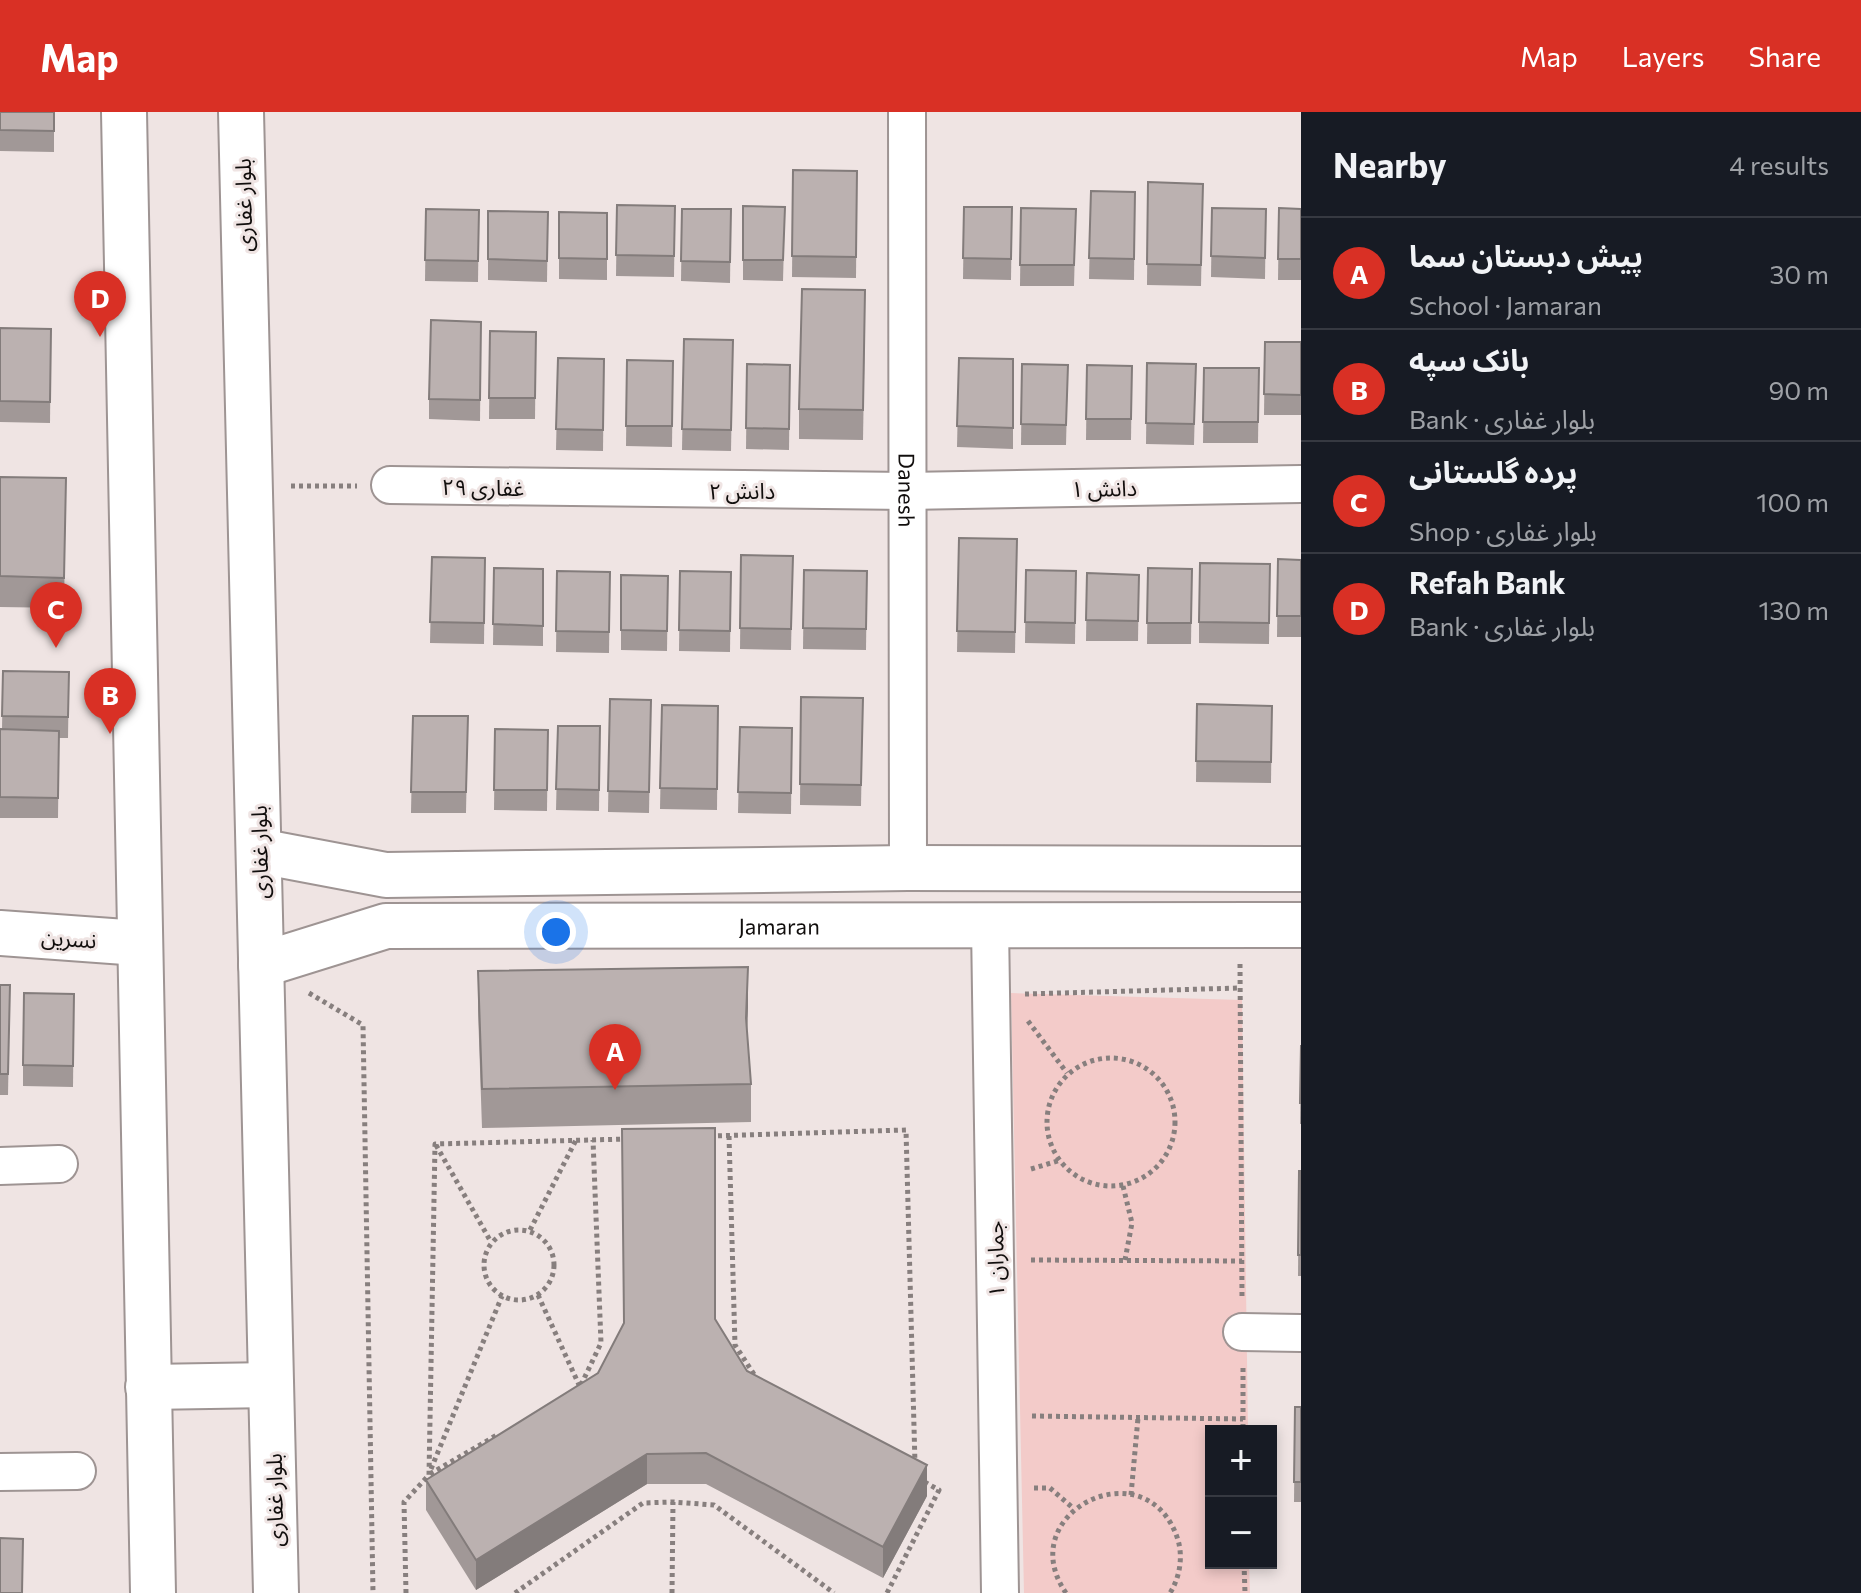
<!DOCTYPE html>
<meta charset="utf-8">
<style>
:root{--surface:#171b24;--page:#20242c;--text:#f1f3f6;--muted:#9ea1a6;--line:#363941;--accent:#d93025}
body{margin:0;font-family:Commissioner,"Noto Sans Arabic",sans-serif;background:var(--page);color:var(--text)}
.controls{position:absolute;right:24px;bottom:24px;display:grid;overflow:hidden;border-radius:0px;box-shadow:0 4px 12px #0003}
.controls button{width:72px;height:72px;display:grid;place-items:center;padding:0;border:0;border-bottom:2px solid var(--line);background:var(--surface);color:var(--text);font:40px sans-serif}
.you{position:absolute;left:556px;top:820px;width:28px;height:28px;margin:-20px;border:6px solid #fff;border-radius:50%;background:#1a73e8;box-shadow:0 0 0 12px #1a73e833}
.badge{display:grid;place-items:center;width:52px;height:52px;border-radius:50%;background:var(--accent);color:#fff;font-size:26px;font-weight:700}
.pin{position:absolute;translate:-50% -66px;filter:drop-shadow(0 2px 4px #0008)}
.pin::after{content:'';position:absolute;top:42px;width:28px;height:24px;background:inherit;clip-path:polygon(0 0,100% 0,50% 100%)}
.list{margin:0;padding:0;list-style:none}
h2{display:flex;justify-content:space-between;align-items:center;height:104px;margin:0;padding:0 32px;font-size:34px}
h2 small{font-size:26px;font-weight:400;color:var(--muted)}
.list li{display:grid;grid-template-columns:52px 1fr auto;gap:24px;align-items:center;box-sizing:border-box;height:112px;padding:0 32px;border-top:2px solid var(--line)}
.list b{display:block;font-size:30px;white-space:nowrap}
.list p{margin:0;font-size:26px;white-space:nowrap;color:var(--muted)}
.list em{font-size:26px;font-style:normal;color:var(--muted)}
.map{position:relative;flex:none;width:1301px;height:1481px;overflow:hidden}
header{display:flex;align-items:center;gap:48px;box-sizing:border-box;height:112px;padding:0 40px;background:var(--accent);color:#fff}
header strong{font-size:38px}
nav{display:flex;gap:44px;margin-inline-start:auto;font-size:28px}
main{display:flex}
aside{flex:1;background:var(--surface)}
.map>svg:first-child{display:block}
.green{fill:#f3cbc9}
.lines{fill:none;stroke-linecap:round;stroke-linejoin:round}
.minor-casing{stroke:#9e9493;stroke-width:40}
.tertiary-casing{stroke:#9e9493;stroke-width:48}
.primary-casing{stroke:#9e9493;stroke-width:48}
.path{stroke:#877f7e;stroke-width:5;stroke-dasharray:4 4;stroke-linecap:butt}
.minor{stroke:#fff;stroke-width:36}
.tertiary{stroke:#fff;stroke-width:44}
.primary{stroke:#fff;stroke-width:44}
.wall{fill:#a19897}
.shaded-wall{fill:#837c7b}
.building{fill:#bbb1b0;stroke:#837c7b;stroke-width:2}
.labels{text-anchor:middle;dominant-baseline:central;stroke-width:6;stroke-linejoin:round;paint-order:stroke}
.street-label{font-size:22px;fill:#110e0d;stroke:#efe4e3}
</style>
<header>
<strong>Map</strong>
<nav><a>Map</a><a>Layers</a><a>Share</a></nav>
</header>
<main>
<div class="map">
<svg width="1301" height="1481" viewBox="0 0 1301 1481">
<rect width="100%" height="100%" fill="#efe4e3"/>
<polygon class="green" points="1011,881 1242,888 1248,1319 1211,1319 1211,1451 1249,1451 1250,1481 1024,1481"/>
<g class="lines">
<defs>
<g id="minor">
<path id="s1" d="M907,0L908,756"/>
<polyline points="390,373 907,379 1301,372"/>
<polyline points="990,813 1000,1481"/>
<polyline points="0,1054 59,1052"/>
<polyline points="1242,1220 1301,1221"/>
<polyline points="0,1360 77,1359"/>
</g>
<g id="tertiary">
<polyline points="259,739 386,763 908,756 1301,757"/>
<polyline points="0,821 139,831"/>
<path id="s2" d="M261,853L386,814L1301,813"/>
</g>
<g id="primary">
<polyline points="124,0 153,1481"/>
<polyline points="241,0 276,1481"/>
<polyline points="148,1275 271,1273"/>
</g>
</defs>
<use href="#minor" class="minor-casing"/>
<use href="#tertiary" class="tertiary-casing"/>
<use href="#primary" class="primary-casing"/>
<g class="path">
<polyline points="291,374 357,374"/>
<polyline points="1240,852 1242,1186"/>
<polyline points="309,881 363,913 373,1481"/>
<polyline points="1025,882 1240,876"/>
<polyline points="1028,909 1067,961"/>
<circle cx="1111" cy="1010" r="64"/>
<polyline points="710,1024 906,1018 915,1352"/>
<polyline points="729,1024 735,1233 757,1267"/>
<polyline points="436,1033 491,1130"/>
<polyline points="1031,1057 1061,1048"/>
<polyline points="1123,1074 1132,1111 1125,1148"/>
<circle cx="519" cy="1153" r="35"/>
<polyline points="530,1118 576,1028"/>
<polyline points="1031,1148 1242,1149"/>
<polyline points="538,1183 580,1275"/>
<polyline points="1243,1256 1243,1319"/>
<polyline points="581,1273 601,1231 593,1028"/>
<polyline points="1032,1304 1243,1307"/>
<polyline points="431,1357 502,1184"/>
<polyline points="430,1362 497,1323"/>
<polyline points="1034,1376 1050,1376 1073,1396"/>
<polyline points="1131,1383 1138,1306"/>
<polyline points="1244,1451 1245,1481"/>
<polyline points="406,1481 404,1390 429,1363 435,1032 628,1027"/>
<polyline points="515,1481 643,1391 673,1390 714,1393 834,1481"/>
<polyline points="672,1481 673,1390"/>
<polyline points="887,1481 939,1378 921,1368"/>
<path d="M1066,1481C1010,1400 1148,1333 1178,1428C1183,1445 1180,1465 1170,1481"/>
</g>
<use href="#minor" class="minor"/>
<use href="#tertiary" class="tertiary"/>
<use href="#primary" class="primary"/>
</g>
<g class="wall">
<polygon points="0,0 54,0 54,40 0,39"/>
<polygon points="793,58 857,59 856,166 792,165"/>
<polygon points="1148,70 1203,72 1201,174 1147,173"/>
<polygon points="1091,79 1135,80 1134,168 1089,167"/>
<polygon points="617,93 675,94 674,165 616,164"/>
<polygon points="743,94 785,95 783,169 743,168"/>
<polygon points="964,95 1012,95 1011,168 963,167"/>
<polygon points="1021,96 1076,97 1074,174 1020,174"/>
<polygon points="1212,96 1266,97 1265,167 1211,165"/>
<polygon points="1279,96 1301,97 1301,168 1278,168"/>
<polygon points="426,97 479,98 478,170 425,169"/>
<polygon points="682,97 731,97 730,171 681,169"/>
<polygon points="488,99 548,100 547,170 488,168"/>
<polygon points="559,100 607,101 607,168 559,167"/>
<polygon points="865,208 863,328 799,327 799,297"/>
<polygon points="481,210 480,309 429,307 429,287"/>
<polygon points="0,216 51,217 50,311 0,310"/>
<polygon points="490,219 536,220 535,307 489,307"/>
<polygon points="684,227 733,228 731,339 682,338"/>
<polygon points="1265,230 1301,230 1301,303 1264,303"/>
<polygon points="558,246 604,247 603,339 556,338"/>
<polygon points="959,246 1013,247 1013,337 957,335"/>
<polygon points="627,248 673,249 672,335 626,334"/>
<polygon points="1147,251 1196,252 1194,333 1146,332"/>
<polygon points="747,252 790,253 789,338 746,337"/>
<polygon points="1022,252 1068,253 1066,333 1021,333"/>
<polygon points="1087,253 1132,254 1131,328 1086,328"/>
<polygon points="1204,256 1259,256 1258,331 1203,331"/>
<polygon points="0,365 66,366 64,496 0,495"/>
<polygon points="959,426 1017,427 1015,541 957,540"/>
<polygon points="741,443 793,444 791,538 740,537"/>
<polygon points="432,445 485,446 484,532 430,531"/>
<polygon points="1278,447 1301,448 1301,525 1277,525"/>
<polygon points="1270,452 1269,532 1199,531 1199,510"/>
<polygon points="494,456 543,457 543,534 493,533"/>
<polygon points="1148,456 1192,457 1191,532 1147,532"/>
<polygon points="804,458 867,459 866,538 803,537"/>
<polygon points="1026,458 1076,459 1075,532 1025,531"/>
<polygon points="557,459 610,460 609,541 556,540"/>
<polygon points="680,459 731,460 730,540 679,539"/>
<polygon points="1087,461 1139,463 1138,529 1086,529"/>
<polygon points="621,463 668,464 667,539 621,538"/>
<polygon points="3,559 69,560 68,626 59,626 58,706 0,706 0,617 2,617"/>
<polygon points="801,585 863,586 861,694 800,693"/>
<polygon points="610,587 651,588 649,701 608,700"/>
<polygon points="1197,592 1272,594 1271,671 1196,670"/>
<polygon points="662,593 718,594 717,698 660,697"/>
<polygon points="413,604 468,604 466,701 411,701"/>
<polygon points="558,614 600,614 599,699 556,698"/>
<polygon points="740,615 792,616 791,702 738,701"/>
<polygon points="495,617 548,618 547,699 494,698"/>
<polygon points="478,859 748,894 747,919 751,972 751,1010 482,1016 478,898"/>
<polygon points="0,873 10,873 8,983 0,983"/>
<polygon points="74,882 73,975 23,974 23,953"/>
<polygon points="1301,933 1301,1012 1300,1012"/>
<polygon points="1299,1059 1301,1059 1301,1164 1298,1164"/>
<polygon points="715,1207 747,1259 927,1384 883,1466 706,1372 647,1372 476,1478 426,1398 426,1368"/>
<polygon points="1295,1295 1301,1295 1301,1390 1294,1390"/>
</g>
<g class="shaded-wall">
<polygon points="748,855 748,894 746,945 746,906"/>
<polygon points="647,1342 647,1372 476,1478 476,1448"/>
<polygon points="927,1353 927,1384 883,1466 883,1435"/>
</g>
<g class="building">
<polygon points="0,0 54,0 54,19 0,18"/>
<polygon points="793,58 857,59 856,145 792,144"/>
<polygon points="1148,70 1203,72 1201,153 1147,152"/>
<polygon points="1091,79 1135,80 1134,147 1089,146"/>
<polygon points="617,93 675,94 674,144 616,143"/>
<polygon points="743,94 785,95 783,148 743,148"/>
<polygon points="964,95 1012,95 1011,147 963,146"/>
<polygon points="1021,96 1076,97 1074,153 1020,153"/>
<polygon points="1212,96 1266,97 1265,146 1211,144"/>
<polygon points="1279,96 1301,97 1301,147 1278,147"/>
<polygon points="426,97 479,98 478,149 425,148"/>
<polygon points="682,97 731,97 730,150 681,149"/>
<polygon points="488,99 548,100 547,149 488,147"/>
<polygon points="559,100 607,101 607,147 559,146"/>
<polygon points="802,177 865,178 863,298 799,297"/>
<polygon points="431,208 481,210 480,288 429,287"/>
<polygon points="0,216 51,217 50,290 0,289"/>
<polygon points="490,219 536,220 535,286 489,286"/>
<polygon points="684,227 733,228 731,318 682,317"/>
<polygon points="1265,230 1301,230 1301,283 1264,282"/>
<polygon points="558,246 604,247 603,318 556,317"/>
<polygon points="959,246 1013,247 1013,316 957,314"/>
<polygon points="627,248 673,249 672,314 626,314"/>
<polygon points="1147,251 1196,252 1194,312 1146,311"/>
<polygon points="747,252 790,253 789,317 746,316"/>
<polygon points="1022,252 1068,253 1066,313 1021,312"/>
<polygon points="1087,253 1132,254 1131,307 1086,307"/>
<polygon points="1204,256 1259,256 1258,310 1203,310"/>
<polygon points="0,365 66,366 64,466 0,464"/>
<polygon points="959,426 1017,427 1015,520 957,519"/>
<polygon points="741,443 793,444 791,517 740,516"/>
<polygon points="432,445 485,446 484,511 430,510"/>
<polygon points="1278,447 1301,448 1301,504 1277,504"/>
<polygon points="1200,451 1270,452 1269,511 1199,510"/>
<polygon points="494,456 543,457 543,514 493,512"/>
<polygon points="1148,456 1192,457 1191,511 1147,511"/>
<polygon points="804,458 867,459 866,517 803,516"/>
<polygon points="1026,458 1076,459 1075,511 1025,510"/>
<polygon points="557,459 610,460 609,520 556,519"/>
<polygon points="680,459 731,460 730,519 679,518"/>
<polygon points="1087,461 1139,463 1138,509 1086,508"/>
<polygon points="621,463 668,464 667,519 621,518"/>
<polygon points="3,559 69,560 68,605 2,604"/>
<polygon points="801,585 863,586 861,673 800,672"/>
<polygon points="610,587 651,588 649,680 608,679"/>
<polygon points="1197,592 1272,594 1271,650 1196,649"/>
<polygon points="662,593 718,594 717,677 660,676"/>
<polygon points="413,604 468,604 466,680 411,680"/>
<polygon points="558,614 600,614 599,678 556,677"/>
<polygon points="740,615 792,616 791,681 738,680"/>
<polygon points="0,617 59,619 58,686 0,685"/>
<polygon points="495,617 548,618 547,678 494,678"/>
<polygon points="748,855 746,906 751,972 482,977 478,859"/>
<polygon points="0,873 10,873 8,962 0,962"/>
<polygon points="24,881 74,882 73,954 23,953"/>
<polygon points="1301,933 1301,991 1300,991"/>
<polygon points="715,1016 715,1207 747,1259 927,1353 883,1435 706,1341 647,1342 476,1448 426,1368 598,1261 624,1211 622,1017"/>
<polygon points="1299,1059 1301,1059 1301,1143 1298,1143"/>
<polygon points="1295,1295 1301,1295 1301,1370 1294,1370"/>
<polygon points="0,1426 23,1427 22,1481 0,1481"/>
</g>
<g class="labels">
<g class="street-label">
<text transform="translate(243 93) rotate(-91)">بلوار غفاری</text>
<text transform="translate(483 375) rotate(1)">غفاری ۲۹</text>
<text transform="translate(1104 376) rotate(-1)">دانش ۱</text>
<text x="742" y="378">دانش ۲</text>
<text stroke="none"><textPath href="#s1" startOffset="378">Danesh</textPath></text>
<text transform="translate(259 740) rotate(-91)">بلوار غفاری</text>
<text stroke="none"><textPath href="#s2" startOffset="524">Jamaran</textPath></text>
<text transform="translate(69 826) rotate(4)">نسرین</text>
<text transform="translate(995 1147) rotate(-91)">جماران ۱</text>
<text transform="translate(274 1388) rotate(-91)">بلوار غفاری</text>
</g>
</g>
</svg>
<div class="controls">
<button>+</button>
<button>−</button>
</div>
<div class="you"></div>
<div class="pin badge" style="left:615px;top:978px">A</div>
<div class="pin badge" style="left:110px;top:622px">B</div>
<div class="pin badge" style="left:56px;top:536px">C</div>
<div class="pin badge" style="left:100px;top:225px">D</div>
</div>
<aside>
<h2>Nearby<small>4 results</small></h2>
<ul class="list">
<li><span class="badge">A</span><div><b>پیش دبستان سما</b><p>School · Jamaran</p></div><em>30 m</em></li>
<li><span class="badge">B</span><div><b>بانک سپه</b><p>Bank · بلوار غفاری</p></div><em>90 m</em></li>
<li><span class="badge">C</span><div><b>پرده گلستانی</b><p>Shop · بلوار غفاری</p></div><em>100 m</em></li>
<li><span class="badge">D</span><div><b>Refah Bank</b><p>Bank · بلوار غفاری</p></div><em>130 m</em></li>
</ul>
</aside>
</main>
